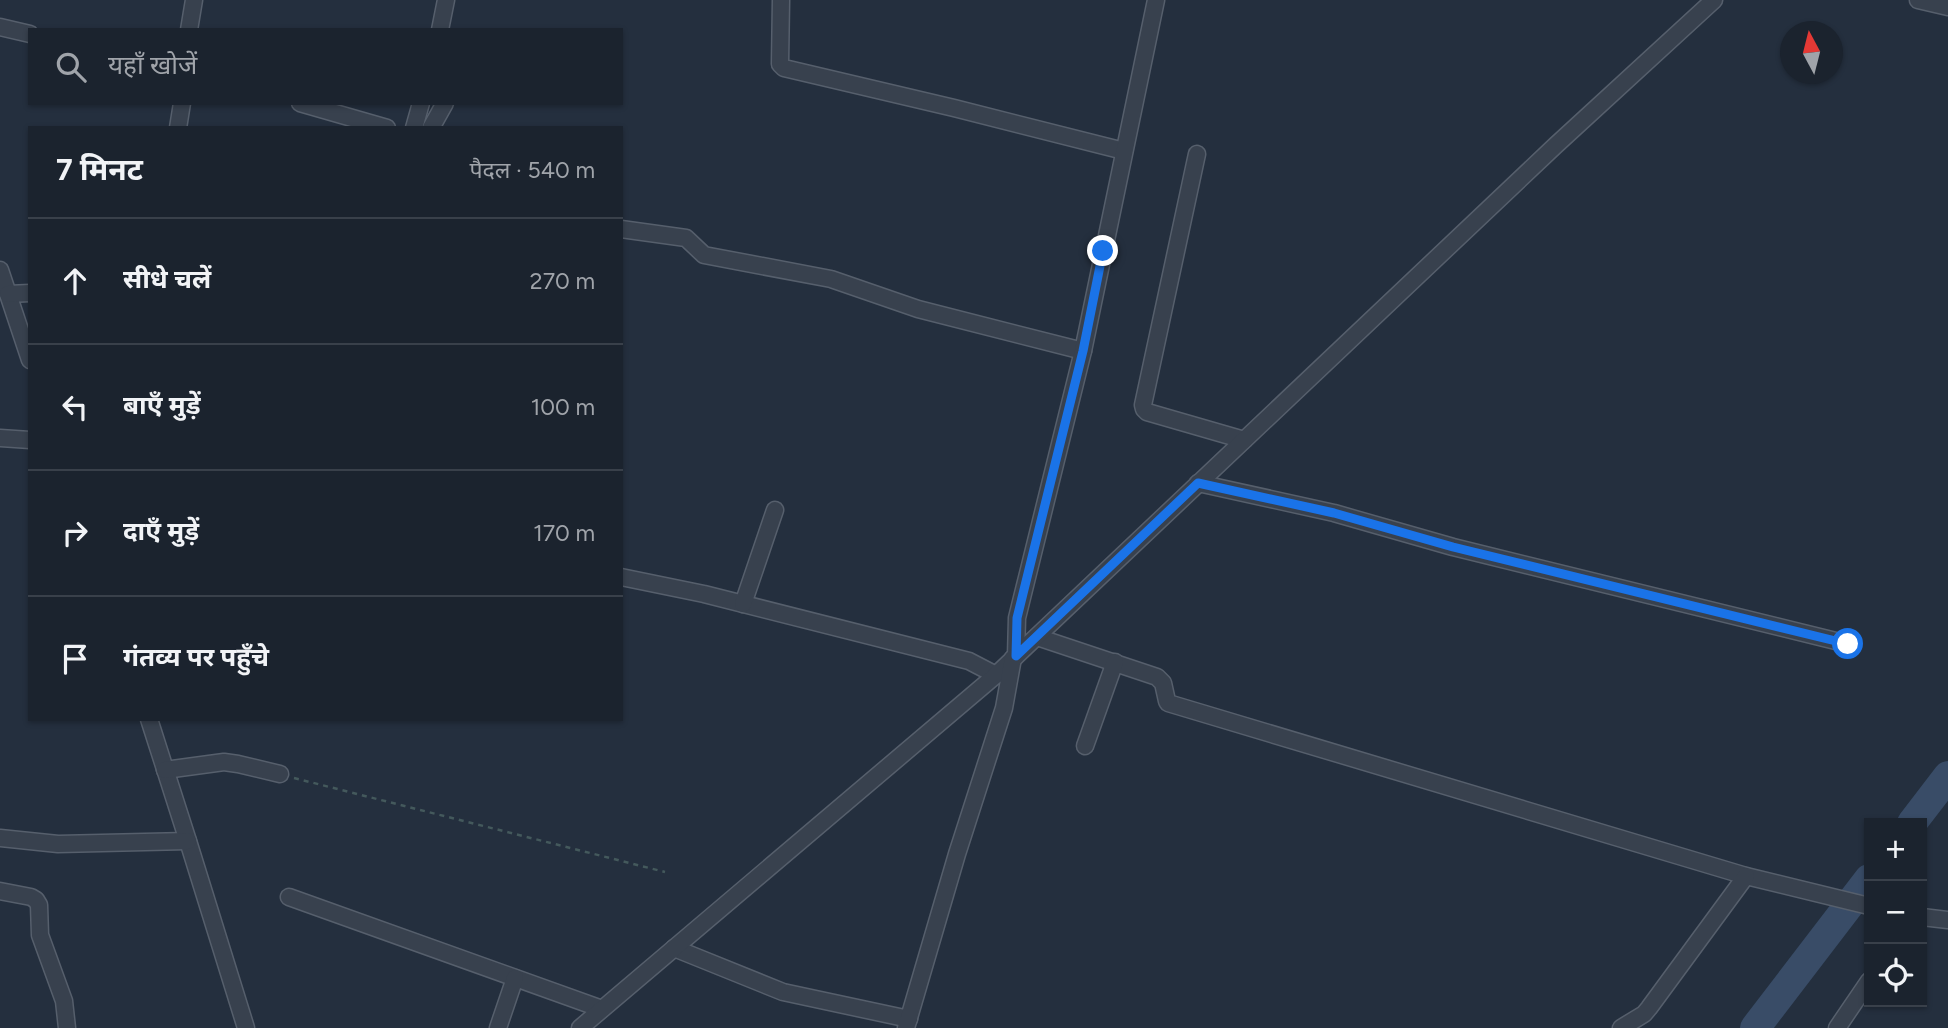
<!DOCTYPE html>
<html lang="hi">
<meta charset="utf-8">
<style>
:root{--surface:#1b232e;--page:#282f3a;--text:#f1f3f6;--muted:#a0a4aa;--line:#39404a}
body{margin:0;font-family:Figtree,"Noto Sans Devanagari",sans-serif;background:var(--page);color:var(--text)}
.controls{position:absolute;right:21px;bottom:21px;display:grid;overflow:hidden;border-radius:0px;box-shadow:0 2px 5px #0004}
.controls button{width:63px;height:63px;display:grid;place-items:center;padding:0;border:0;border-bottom:2px solid var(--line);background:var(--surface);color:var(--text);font:35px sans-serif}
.compass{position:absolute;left:1780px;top:21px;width:63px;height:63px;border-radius:50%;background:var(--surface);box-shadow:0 2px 5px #0004;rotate:353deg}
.stop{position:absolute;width:21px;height:21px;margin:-16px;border:5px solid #1a73e8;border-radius:50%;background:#fff}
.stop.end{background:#1a73e8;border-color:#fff;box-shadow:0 2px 7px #0008}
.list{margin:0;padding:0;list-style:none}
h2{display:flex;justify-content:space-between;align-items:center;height:91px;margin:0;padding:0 28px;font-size:30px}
h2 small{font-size:23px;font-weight:400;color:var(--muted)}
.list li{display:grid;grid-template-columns:46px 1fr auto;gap:21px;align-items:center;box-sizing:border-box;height:126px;padding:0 28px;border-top:2px solid var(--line)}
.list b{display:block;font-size:26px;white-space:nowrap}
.list em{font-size:23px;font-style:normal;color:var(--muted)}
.icon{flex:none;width:38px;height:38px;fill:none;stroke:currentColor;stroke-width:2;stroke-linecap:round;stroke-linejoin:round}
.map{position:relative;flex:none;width:1948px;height:1028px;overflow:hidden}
.search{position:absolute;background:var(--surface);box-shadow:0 2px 5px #0004;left:28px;top:28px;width:595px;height:77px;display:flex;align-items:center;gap:18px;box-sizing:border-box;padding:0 24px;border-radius:0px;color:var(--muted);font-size:26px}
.panel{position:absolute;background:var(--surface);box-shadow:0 2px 5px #0004;left:28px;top:126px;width:595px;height:595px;border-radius:0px}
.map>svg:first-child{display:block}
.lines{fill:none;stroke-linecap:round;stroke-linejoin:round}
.river{stroke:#394c67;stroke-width:30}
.minor-casing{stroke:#565f6c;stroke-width:19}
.path{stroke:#44595c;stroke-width:2.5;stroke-dasharray:5 5;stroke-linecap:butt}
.minor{stroke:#38414e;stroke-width:16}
.route{stroke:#1a73e8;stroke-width:9}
</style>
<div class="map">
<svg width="1948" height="1028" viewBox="0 0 1948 1028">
<rect width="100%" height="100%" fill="#242f3e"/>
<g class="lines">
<g class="river">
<polyline points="1912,823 1948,776"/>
<polyline points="1755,1028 1869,879"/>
</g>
<defs>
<g id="minor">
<polyline points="781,0 780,64 784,68 954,108 1124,151"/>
<polyline points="1918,0 1948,7"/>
<polyline points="0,27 30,34"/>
<polyline points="189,30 194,0"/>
<polyline points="440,30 446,0"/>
<polyline points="300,103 387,128"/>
<polyline points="178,128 182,103"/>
<polyline points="414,128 421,103"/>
<polyline points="431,128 445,103"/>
<polyline points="1197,154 1143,405 1144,409 1147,412 1244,440"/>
<polyline points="621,229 686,238 704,255 831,279 918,309 1083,351"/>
<polyline points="0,270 30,360"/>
<polyline points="8,294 30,293"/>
<polyline points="0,438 30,440"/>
<polyline points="1198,483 1334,513 1453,547 1848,644"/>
<polyline points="621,577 704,594 969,661 996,675"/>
<polyline points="743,604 775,510"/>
<polyline points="1037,637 1157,677 1163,683 1167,701 1168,703 1746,876 1869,906"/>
<polyline points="1016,656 1017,618 1083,351 1156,0"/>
<polyline points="149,719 188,841 246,1028"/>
<polyline points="1085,746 1115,662"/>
<polyline points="165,770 224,762 238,764 280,774"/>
<polyline points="0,838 58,844 188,841"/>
<polyline points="0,891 31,897 36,900 39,905 40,935 64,1001 67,1028"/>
<polyline points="289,897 602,1009"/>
<polyline points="1922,917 1948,920"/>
<polyline points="674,948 783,992 909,1019"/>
<polyline points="498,1028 515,978"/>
<polyline points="580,1028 996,675 1556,145 1714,0"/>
<polyline points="906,1028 957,854 1004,708 1013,658"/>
<polyline points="1621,1028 1644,1014 1649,1008 1746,876"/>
<polyline points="1837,1028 1869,981"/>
</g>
</defs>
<use href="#minor" class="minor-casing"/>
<polyline class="path" points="294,778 665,872"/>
<use href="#minor" class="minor"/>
</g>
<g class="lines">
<polyline class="route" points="1103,251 1083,351 1017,618 1016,656 1198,483 1334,513 1453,547 1848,644"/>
</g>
</svg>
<div class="controls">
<button>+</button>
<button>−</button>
<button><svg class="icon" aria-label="locate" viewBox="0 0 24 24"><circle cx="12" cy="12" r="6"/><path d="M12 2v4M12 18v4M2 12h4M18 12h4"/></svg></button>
</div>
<svg class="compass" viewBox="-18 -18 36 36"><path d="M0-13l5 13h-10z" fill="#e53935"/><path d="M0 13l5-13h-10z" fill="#a0a4aa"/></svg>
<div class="stop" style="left:1848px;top:644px"></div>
<div class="stop end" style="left:1103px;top:251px"></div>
<div class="search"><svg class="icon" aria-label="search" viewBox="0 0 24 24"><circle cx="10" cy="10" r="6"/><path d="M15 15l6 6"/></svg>यहाँ खोजें</div>
<section class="panel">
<h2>7 मिनट<small>पैदल · 540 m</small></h2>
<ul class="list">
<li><svg class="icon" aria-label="ahead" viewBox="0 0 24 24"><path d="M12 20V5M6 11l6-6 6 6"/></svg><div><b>सीधे चलें</b></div><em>270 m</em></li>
<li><svg class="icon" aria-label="left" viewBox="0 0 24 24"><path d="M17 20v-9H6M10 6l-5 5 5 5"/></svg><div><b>बाएँ मुड़ें</b></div><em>100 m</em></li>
<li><svg class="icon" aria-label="right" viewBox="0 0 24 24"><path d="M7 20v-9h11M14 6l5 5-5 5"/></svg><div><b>दाएँ मुड़ें</b></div><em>170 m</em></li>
<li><svg class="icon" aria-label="arrive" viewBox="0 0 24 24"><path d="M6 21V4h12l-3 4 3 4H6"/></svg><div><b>गंतव्य पर पहुँचे</b></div></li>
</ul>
</section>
</div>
